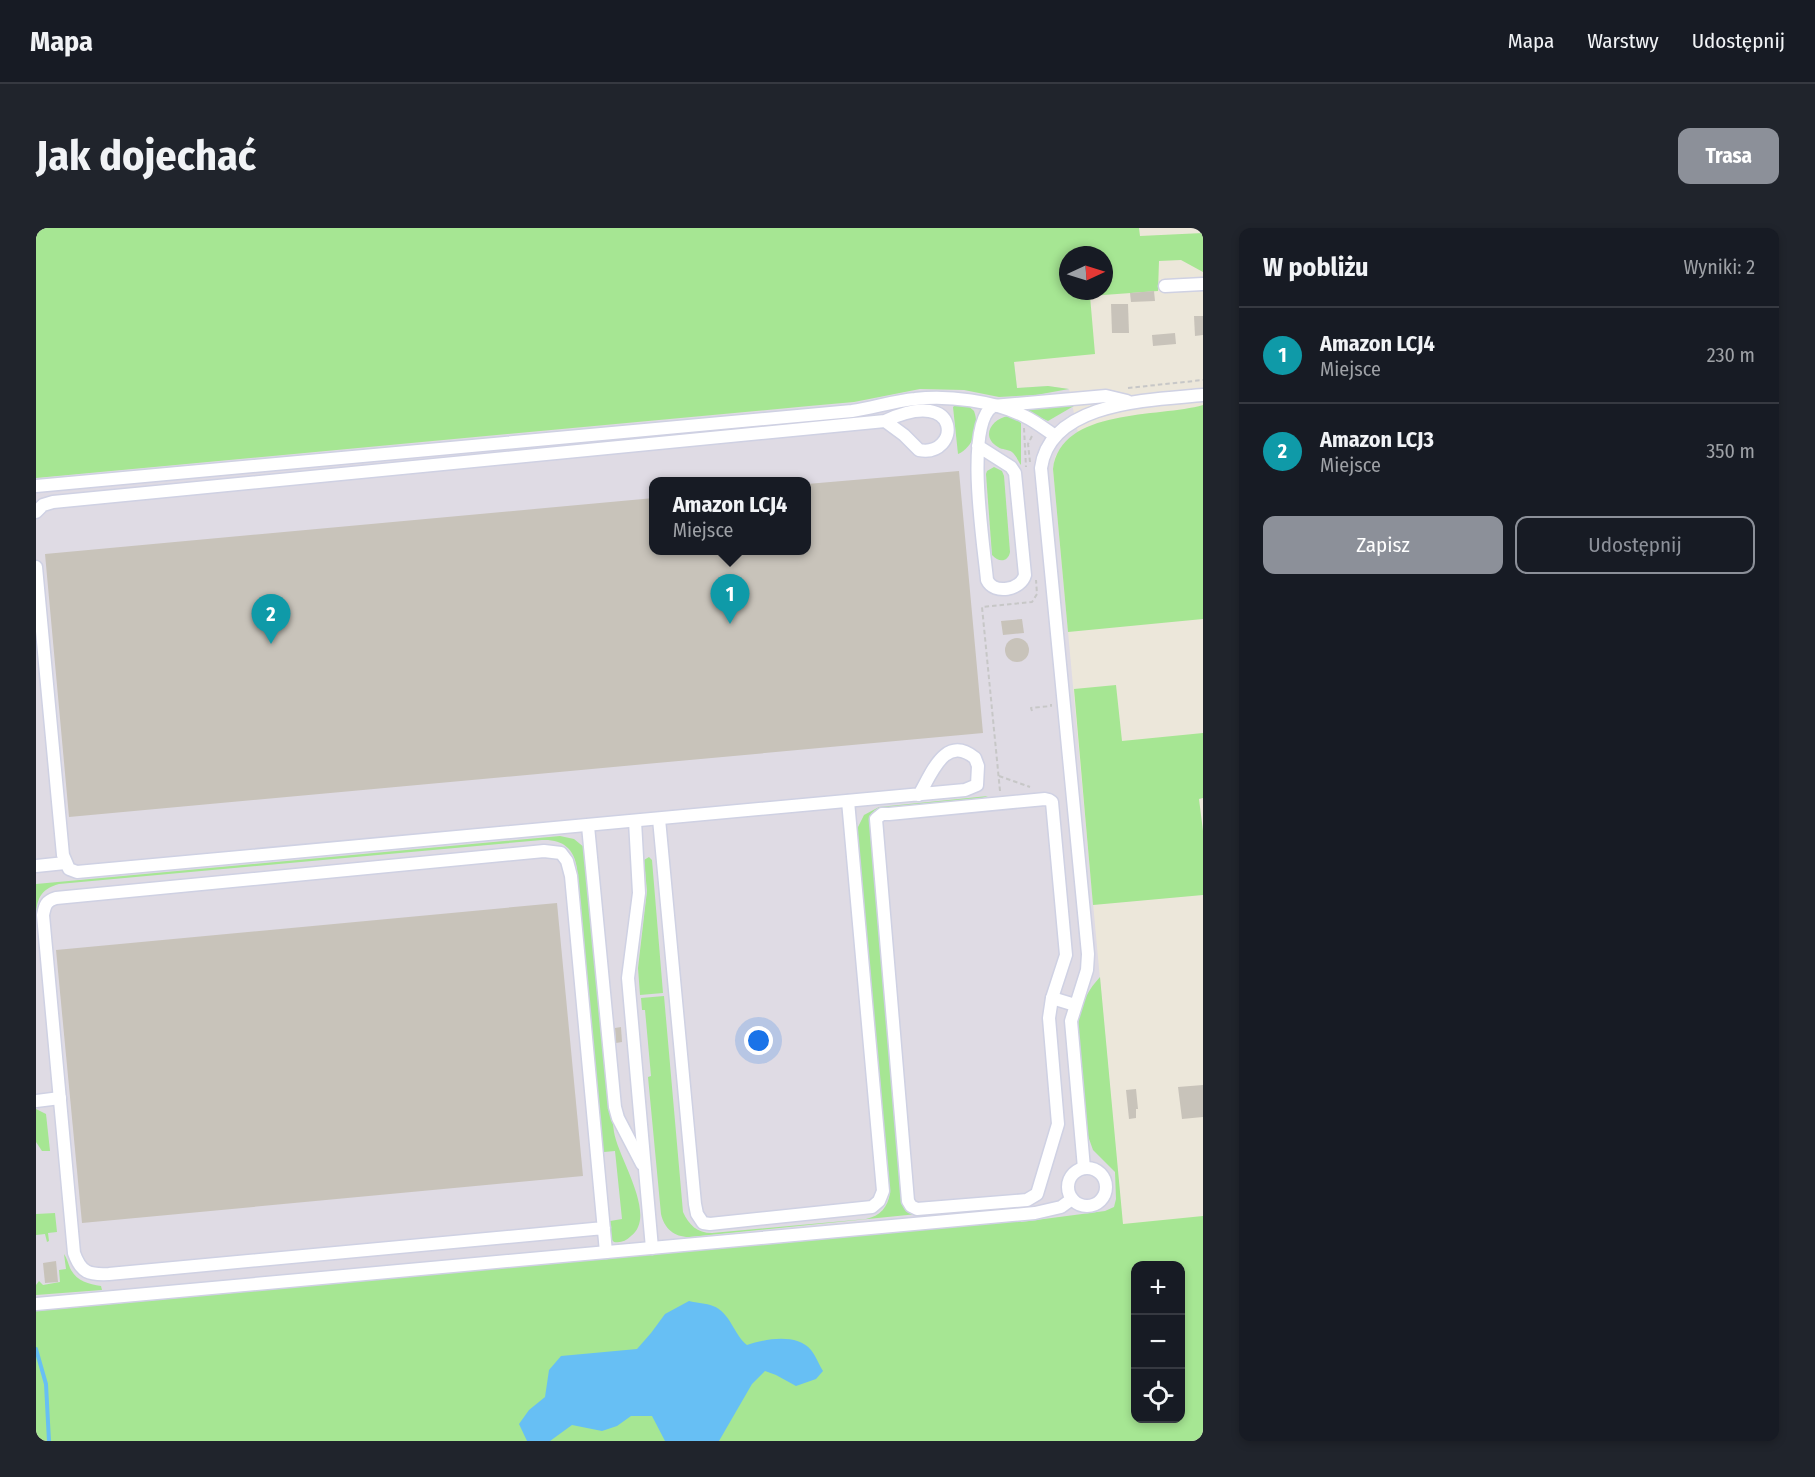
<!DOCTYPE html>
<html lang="pl">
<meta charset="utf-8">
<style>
:root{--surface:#171b24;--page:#20242c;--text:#f1f3f6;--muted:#9ea1a6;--line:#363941;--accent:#8c9099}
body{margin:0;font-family:"Fira Sans Condensed",sans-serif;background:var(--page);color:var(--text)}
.controls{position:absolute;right:18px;bottom:18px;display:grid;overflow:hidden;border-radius:12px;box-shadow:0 3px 9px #0003}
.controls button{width:54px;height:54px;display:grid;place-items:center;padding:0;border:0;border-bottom:2px solid var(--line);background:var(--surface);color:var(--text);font:30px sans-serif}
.compass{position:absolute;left:1023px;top:18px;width:54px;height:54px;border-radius:50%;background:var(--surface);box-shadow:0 3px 9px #0003;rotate:86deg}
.you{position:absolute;left:723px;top:813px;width:21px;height:21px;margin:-15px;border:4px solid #fff;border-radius:50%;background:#1a73e8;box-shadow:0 0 0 9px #1a73e833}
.badge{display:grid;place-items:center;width:39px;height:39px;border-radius:50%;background:var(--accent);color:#fff;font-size:20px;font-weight:700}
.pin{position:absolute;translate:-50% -50px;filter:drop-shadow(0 2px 3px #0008)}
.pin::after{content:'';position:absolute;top:32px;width:21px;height:18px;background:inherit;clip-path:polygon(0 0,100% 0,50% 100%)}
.popup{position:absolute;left:613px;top:249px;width:162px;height:78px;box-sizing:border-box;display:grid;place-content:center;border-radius:12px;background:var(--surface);filter:drop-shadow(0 2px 4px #0005);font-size:20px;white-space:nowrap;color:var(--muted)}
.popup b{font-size:22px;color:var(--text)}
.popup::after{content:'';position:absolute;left:50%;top:100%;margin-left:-12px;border:12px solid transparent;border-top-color:var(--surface)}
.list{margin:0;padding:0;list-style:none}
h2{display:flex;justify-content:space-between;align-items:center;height:78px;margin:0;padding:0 24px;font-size:26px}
h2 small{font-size:20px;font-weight:400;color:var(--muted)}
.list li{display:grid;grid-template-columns:39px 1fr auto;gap:18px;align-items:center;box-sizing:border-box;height:96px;padding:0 24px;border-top:2px solid var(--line)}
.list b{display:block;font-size:22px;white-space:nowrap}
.list p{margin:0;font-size:20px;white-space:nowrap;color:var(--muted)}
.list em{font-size:20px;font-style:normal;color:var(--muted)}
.actions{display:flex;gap:12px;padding:18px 24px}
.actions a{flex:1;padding:14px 0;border:2px solid var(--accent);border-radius:12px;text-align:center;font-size:21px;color:var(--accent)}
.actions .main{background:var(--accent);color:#fff}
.icon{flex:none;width:33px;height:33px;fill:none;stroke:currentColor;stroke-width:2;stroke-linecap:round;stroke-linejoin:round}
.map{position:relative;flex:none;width:1167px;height:1213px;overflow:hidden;border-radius:12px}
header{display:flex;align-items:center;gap:36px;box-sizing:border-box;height:84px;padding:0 30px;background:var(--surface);border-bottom:2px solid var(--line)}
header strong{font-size:28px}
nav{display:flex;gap:33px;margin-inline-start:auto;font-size:21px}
.intro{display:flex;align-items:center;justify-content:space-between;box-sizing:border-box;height:144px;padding:0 36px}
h1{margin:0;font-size:42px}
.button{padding:15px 27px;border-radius:12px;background:var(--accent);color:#fff;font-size:21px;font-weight:700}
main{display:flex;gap:36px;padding:0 36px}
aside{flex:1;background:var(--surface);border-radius:12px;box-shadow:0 3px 9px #0003}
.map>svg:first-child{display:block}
.industrial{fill:#dfdbe4;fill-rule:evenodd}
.green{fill:#a6e693;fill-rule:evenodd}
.water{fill:#67bff4}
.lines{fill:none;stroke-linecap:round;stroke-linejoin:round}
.stream{stroke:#67bff4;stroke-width:4}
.building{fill:#c8c3ba}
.minor-casing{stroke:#cfd1e3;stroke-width:15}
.path{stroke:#c7c7c7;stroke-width:2;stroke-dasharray:4.5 3;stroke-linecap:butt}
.minor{stroke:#fff;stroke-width:12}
</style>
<header>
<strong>Mapa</strong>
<nav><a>Mapa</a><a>Warstwy</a><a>Udostępnij</a></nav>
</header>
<div class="intro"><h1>Jak dojechać</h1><a class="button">Trasa</a></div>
<main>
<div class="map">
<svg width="1167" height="1213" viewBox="0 0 1167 1213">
<rect width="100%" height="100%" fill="#ece7da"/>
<path class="industrial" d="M978,134L981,160L1012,158L1033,161L1042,205L1026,218L1019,229L1017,241L1086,990L0,1091V241ZM618,254H771V322H618Z"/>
<g class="green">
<path d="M0,0H1103L1104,8L1167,5V44L1145,32L1123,33L1122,63L1054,68L1059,126L978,134L981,160L1012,158L1033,161L1000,167L963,169L928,162L884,161L818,174L773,178L0,250ZM1032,27H1068V63H1032Z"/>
<polygon points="1043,175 1012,193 983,180"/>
<path d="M921,176H930L938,183C944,198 937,220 922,226L917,179Z"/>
<path d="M1167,177V391L1032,404L1017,241C1025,179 1123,190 1167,177Z"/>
<path d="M972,188H976L985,195V237C982,233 980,227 976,224C972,221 966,222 962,219C944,208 956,191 972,188Z"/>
<path d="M958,239L966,243L968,248L974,324C972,334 963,335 956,327L950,246L951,243Z"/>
<polygon points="1080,457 1086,513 1167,505 1167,570 1163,571 1167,603 1167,667 1057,677 1038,461"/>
<path d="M952,568L944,571L845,581L839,582L834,589L869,976L881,985L1000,974L653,1009C638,1009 628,1000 625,986L612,849L615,848L609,782H606L605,770L628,768L647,984C653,997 661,1005 676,1005L830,991C844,988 852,979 854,965L821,601L828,587L843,579Z"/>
<path d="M524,608L538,611L549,620L568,829H571C573,854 574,879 578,904C582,930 622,988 595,1008C590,1013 585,1015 578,1014L575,1011L574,993L586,991L579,923L568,924L567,922L541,640C538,620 526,611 506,612L23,656C4,661 0,672 0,691V656Z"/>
<polygon points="613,629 616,632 627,765 604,767 602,740 611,663 608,632"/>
<path d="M1064,749L1087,996L1167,988V1213H0V1083L984,992L985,994L1069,983L1078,979L1080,971L1079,944L1057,922L1051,905L1042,797C1044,778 1051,763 1064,749ZM1100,1038H1144V1190H1100Z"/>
<polygon points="0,881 10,886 14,923 6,923 0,914"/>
<polygon points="19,985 21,1004 12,1005 13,1013 11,1014 9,1006 0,1007 0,986"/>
<path d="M28,1026C31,1030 32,1035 34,1040C40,1053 52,1056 65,1058L66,1062L0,1067V1057L3,1053L7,1057L24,1054L23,1042L30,1041Z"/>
</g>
<path class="water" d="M653,1073C661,1075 670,1075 677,1078C694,1084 698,1107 711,1117C729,1111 761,1105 775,1122C780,1128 783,1137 787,1143L780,1151L760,1158L740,1147L729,1143L716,1156L683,1213H629L616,1188H595L581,1198L566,1203L536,1197L514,1213H491L483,1196L493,1182L509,1169L513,1142L525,1128L601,1121L615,1105L629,1086Z"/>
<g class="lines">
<polyline class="stream" points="0,1121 10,1156 13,1213"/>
</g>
<g class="building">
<polygon points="1118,63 1119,73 1095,74 1094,65"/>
<polygon points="1075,76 1092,76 1093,105 1076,105"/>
<polygon points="1158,88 1167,88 1167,107 1159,108"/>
<polygon points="1139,105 1140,116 1117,118 1116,107"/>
<polygon points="923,243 947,505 33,589 9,326 618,270 618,322 771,322 771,256"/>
<polygon points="986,391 988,405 967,407 965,393"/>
<circle cx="981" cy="422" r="12"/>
<polygon points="521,675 547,948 46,995 20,722"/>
<polygon points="585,799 586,814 580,815 579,800"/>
<polygon points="1167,857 1167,889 1146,891 1142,859"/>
<polygon points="1100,861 1102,881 1100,881 1100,890 1093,891 1090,862"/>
<polygon points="20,1033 22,1054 9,1055 7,1035"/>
</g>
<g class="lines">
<defs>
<g id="minor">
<polyline points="1129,58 1167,56"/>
<path d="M942,218L975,239L979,245L989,347C985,362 958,367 951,352C948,318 928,197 957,178L1070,168L1091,173"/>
<path d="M0,258L816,183C837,180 858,173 879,171C912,167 958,173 988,188C999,193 1009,201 1019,208"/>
<path d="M0,284L7,277L17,274L849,193C928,156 924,230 883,222L868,207L849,193"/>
<path d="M0,339L27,627L33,641L41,644L929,562L941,557L942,538L939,530C909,506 896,545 883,567"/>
<polygon points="1009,571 1013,572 1016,574 1030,727 1016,770 1013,790 1022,896 1001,966 991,972 881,981 875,978 872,973 840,591 846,586 853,586"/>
<polyline points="623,591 659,976 661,986 667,995 674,996 836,979 843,973 847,963 812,573"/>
<polyline points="599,593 603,665 592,750 616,1020"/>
<polyline points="552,598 579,879 582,890 606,936"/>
<polyline points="0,638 29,635"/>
<polyline points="1016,770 1039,777"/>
<polyline points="0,873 24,870"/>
<circle cx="1051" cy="959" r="19"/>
<path d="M1048,940L1035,793L1051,742L1052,726L1005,240C1014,173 1116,172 1167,167"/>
<path d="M568,1000L73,1046C53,1047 45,1045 38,1025L7,687C9,677 10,673 20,670L508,623L525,625L531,633L535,648L570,1024"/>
<polyline points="0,1076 999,985 1025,979 1036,971"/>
</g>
</defs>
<use href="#minor" class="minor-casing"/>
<g class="path">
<polyline points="1092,160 1167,152"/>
<polyline points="988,200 990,239"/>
<polyline points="994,234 992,216 997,206"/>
<polyline points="996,483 995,480 1015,478 1015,476"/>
<polyline points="963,548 994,559"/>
<polyline points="964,563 946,379 996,374 1001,366 1000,352"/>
</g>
<use href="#minor" class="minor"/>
</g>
</svg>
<div class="controls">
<button>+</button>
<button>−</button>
<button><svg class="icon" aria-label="locate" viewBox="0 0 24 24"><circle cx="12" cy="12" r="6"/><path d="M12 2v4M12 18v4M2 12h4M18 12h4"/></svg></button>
</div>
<svg class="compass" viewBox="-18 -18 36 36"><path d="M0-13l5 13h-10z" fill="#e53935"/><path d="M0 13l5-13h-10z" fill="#9ea1a6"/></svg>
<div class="you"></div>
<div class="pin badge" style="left:694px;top:396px;background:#0f9aa8">1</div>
<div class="popup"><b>Amazon LCJ4</b>Miejsce</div>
<div class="pin badge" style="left:235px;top:416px;background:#0f9aa8">2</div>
</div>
<aside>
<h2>W pobliżu<small>Wyniki: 2</small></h2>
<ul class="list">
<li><span class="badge" style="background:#0f9aa8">1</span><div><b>Amazon LCJ4</b><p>Miejsce</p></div><em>230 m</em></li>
<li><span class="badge" style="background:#0f9aa8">2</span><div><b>Amazon LCJ3</b><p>Miejsce</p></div><em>350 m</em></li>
</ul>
<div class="actions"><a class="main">Zapisz</a><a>Udostępnij</a></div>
</aside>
</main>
